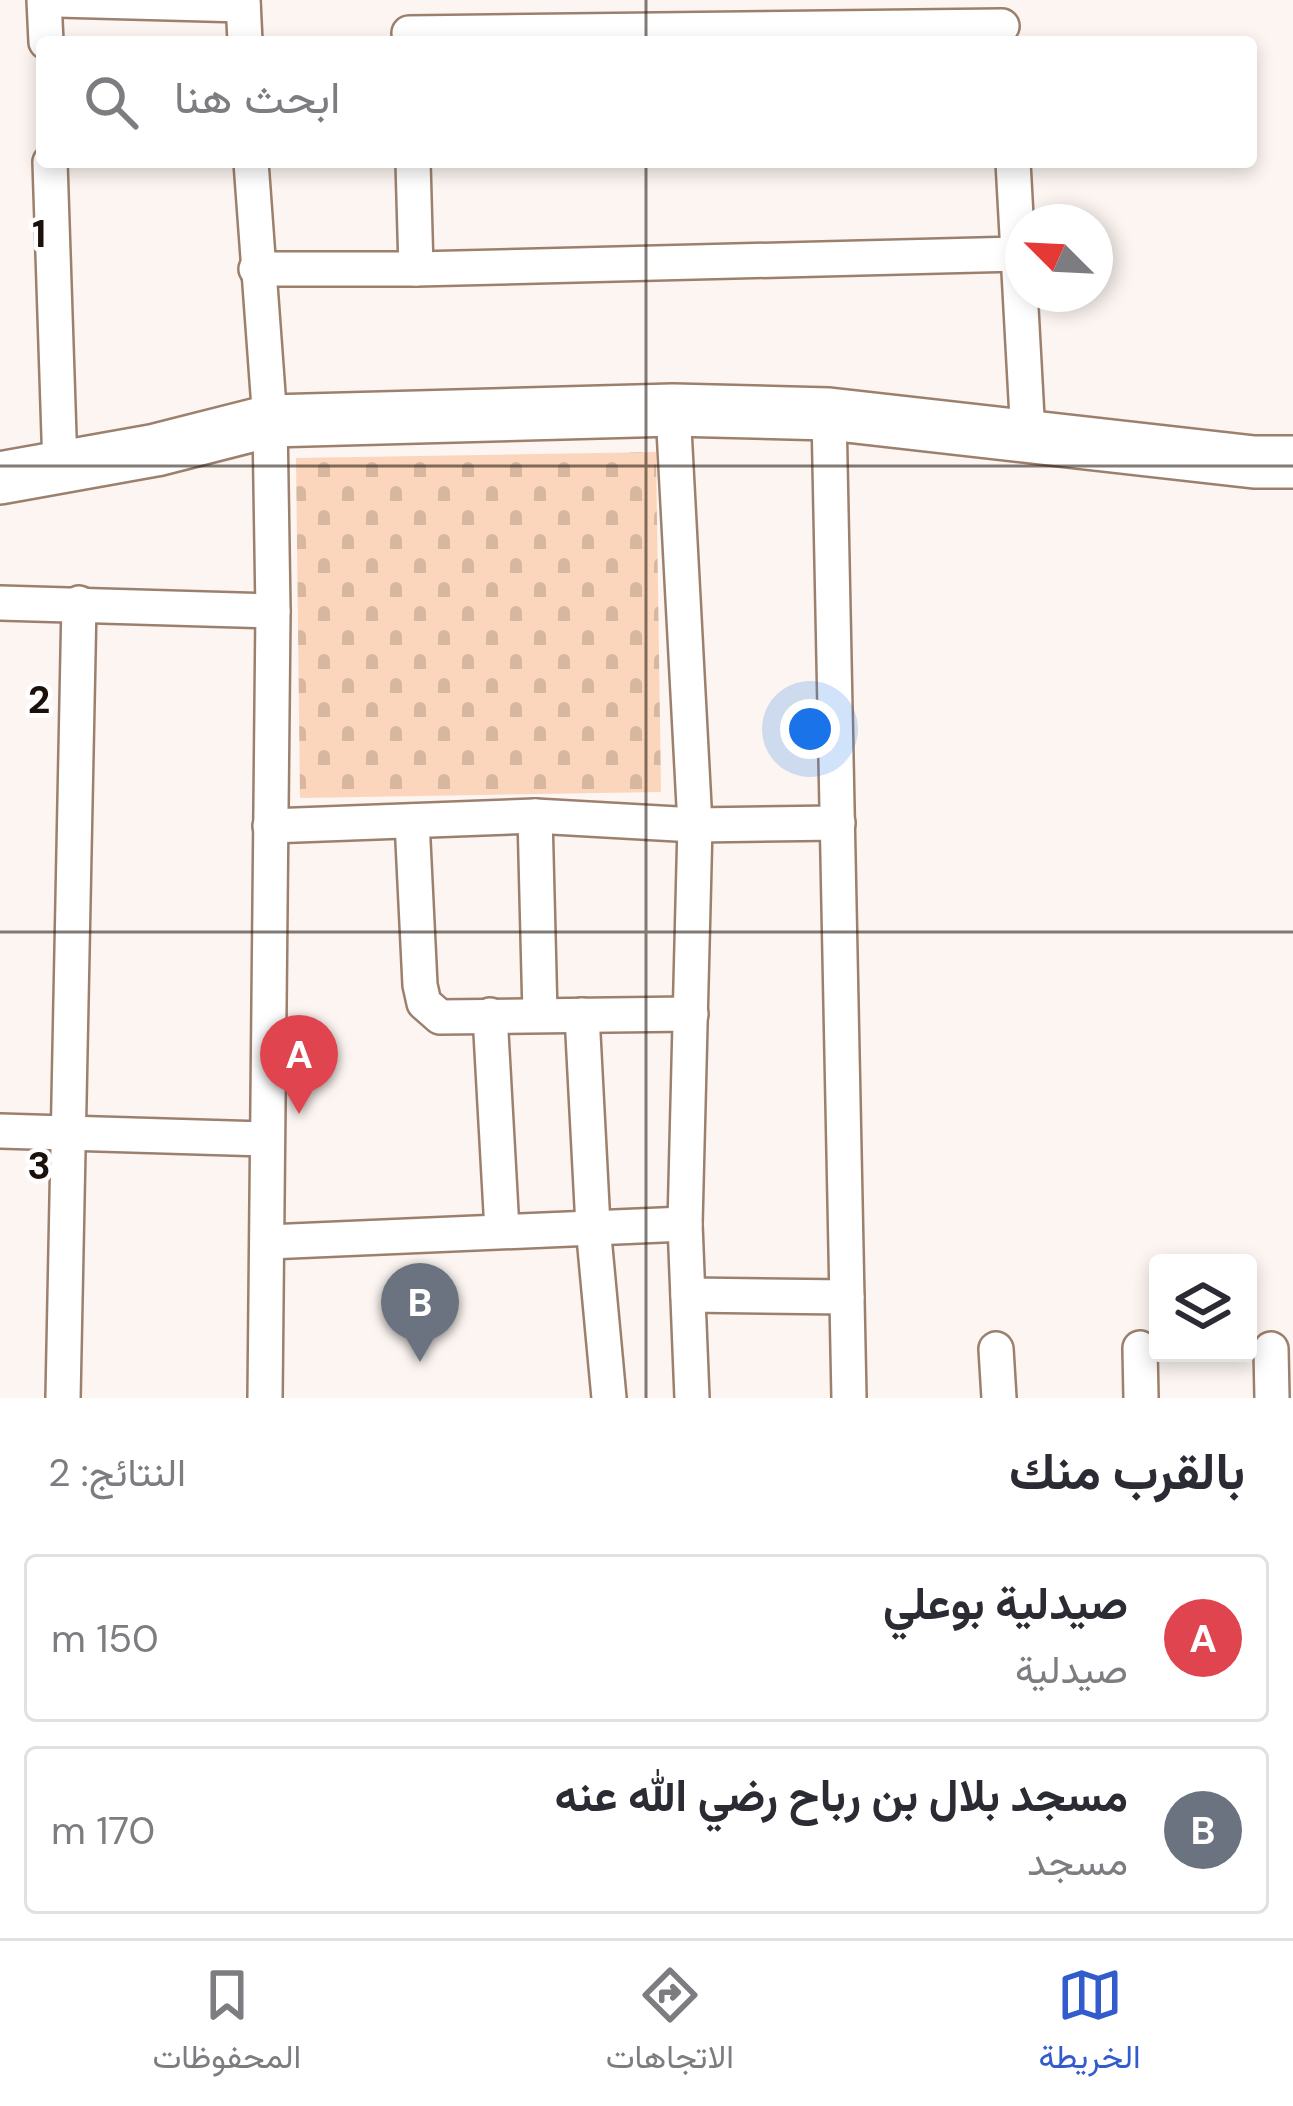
<!DOCTYPE html>
<html lang="ar">
<meta charset="utf-8">
<style>
:root{--surface:#fff;--page:#f7f7f7;--text:#2b2b33;--muted:#7c7c81;--line:#e1e1e2;--accent:#325ccb}
body{margin:0;font-family:"DM Sans",Vazirmatn,sans-serif;background:var(--page);color:var(--text);direction:rtl}
.controls{position:absolute;right:36px;bottom:36px;display:grid;overflow:hidden;border-radius:12px;box-shadow:0 6px 18px #0003}
.controls button{width:108px;height:108px;display:grid;place-items:center;padding:0;border:0;border-bottom:3px solid var(--line);background:var(--surface);color:var(--text);font:60px sans-serif}
.compass{position:absolute;left:1005px;top:204px;width:108px;height:108px;border-radius:50%;background:var(--surface);box-shadow:0 6px 18px #0003;rotate:294deg}
.you{position:absolute;left:810px;top:729px;width:42px;height:42px;margin:-30px;border:9px solid #fff;border-radius:50%;background:#1a73e8;box-shadow:0 0 0 18px #1a73e833}
.badge{display:grid;place-items:center;width:78px;height:78px;border-radius:50%;background:var(--accent);color:#fff;font-size:39px;font-weight:700}
.pin{position:absolute;translate:-50% -99px;filter:drop-shadow(0 3px 6px #0008)}
.pin::after{content:'';position:absolute;top:63px;width:42px;height:36px;background:inherit;clip-path:polygon(0 0,100% 0,50% 100%)}
.list{margin:0;padding:0;list-style:none}
h2{display:flex;justify-content:space-between;align-items:center;height:156px;margin:0;padding:0 48px;font-size:51px}
h2 small{font-size:39px;font-weight:400;color:var(--muted)}
.list li{display:grid;grid-template-columns:78px 1fr auto;gap:36px;align-items:center;box-sizing:border-box;height:168px;margin:0 24px 24px;padding:0 24px;border:3px solid var(--line);border-radius:12px}
.list b{display:block;font-size:45px;white-space:nowrap}
.list p{margin:0;font-size:39px;white-space:nowrap;color:var(--muted)}
.list em{font-size:39px;font-style:normal;color:var(--muted)}
.icon{flex:none;width:66px;height:66px;fill:none;stroke:currentColor;stroke-width:2;stroke-linecap:round;stroke-linejoin:round}
.map{position:relative;flex:none;width:1293px;height:1398px;overflow:hidden;direction:ltr}
.search{position:absolute;background:var(--surface);box-shadow:0 6px 18px #0003;left:36px;right:36px;top:36px;height:132px;display:flex;align-items:center;gap:30px;box-sizing:border-box;padding:0 42px;border-radius:12px;color:var(--muted);font-size:45px}
.sheet{height:540px;background:var(--surface)}
nav{display:flex;justify-content:space-around;align-items:center;box-sizing:border-box;height:168px;border-top:3px solid var(--line);background:var(--surface);font-size:33px;color:var(--muted)}
nav a{display:grid;justify-items:center;gap:6px}
nav .on{color:var(--accent)}
.map>svg:first-child{display:block}
.cemetery{fill:url(#cemetery-stones)}
.lines{fill:none;stroke-linecap:round;stroke-linejoin:round}
.minor-casing{stroke:#9c806e;stroke-width:38}
.primary-casing{stroke:#9c806e;stroke-width:56}
.minor{stroke:#fff;stroke-width:33}
.primary{stroke:#fff;stroke-width:51}
.grid{fill:none;stroke:#1b110a;stroke-width:3;stroke-opacity:0.55}
.grid-label{font-size:39px;text-anchor:middle;font-weight:bold;fill:#1b110a;stroke:#fff;stroke-width:9;stroke-linejoin:round;paint-order:stroke}
</style>
<div class="map">
<svg width="1293" height="1398" viewBox="0 0 1293 1398">
<defs>
<pattern id="cemetery-stones" width="16" height="16" patternUnits="userSpaceOnUse" patternTransform="scale(3)"><rect width="16" height="16" fill="#fcd6bc"/><path d="M2 7V4a2 2 0 0 1 4 0v3zM10 15v-3a2 2 0 0 1 4 0v3z" fill="#d7b7a0"/></pattern>
</defs>
<rect width="100%" height="100%" fill="#fcf5f1"/>
<polygon class="cemetery" points="656,452 661,792 300,798 296,458"/>
<g class="lines">
<defs>
<g id="minor">
<polyline points="44,0 46,42"/>
<polyline points="58,0 243,5"/>
<polyline points="243,0 245,42"/>
<polyline points="409,33 1002,26"/>
<polyline points="50,162 60,467"/>
<polyline points="251,162 270,421 273,611 265,1398"/>
<polyline points="413,162 416,269"/>
<polyline points="1013,162 1028,436"/>
<polyline points="256,269 416,269 1019,254"/>
<polyline points="673,410 695,825 685,1224 692,1398"/>
<polyline points="829,414 849,1398"/>
<polyline points="0,603 273,611"/>
<polyline points="535,816 540,1015"/>
<polyline points="412,821 420,985 424,1003 440,1017 691,1014"/>
<polyline points="270,826 535,816 695,825 838,823"/>
<polyline points="490,1015 502,1230"/>
<polyline points="582,1015 593,1226 609,1398"/>
<polyline points="0,1131 266,1139"/>
<polyline points="268,1242 685,1224"/>
<polyline points="688,1295 847,1297"/>
<polyline points="1140,1348 1141,1398"/>
<polyline points="996,1349 999,1398"/>
<polyline points="1271,1349 1272,1398"/>
<polyline points="63,1398 79,603"/>
</g>
<polyline id="primary" points="0,478 156,450 270,421 673,410 829,414 1254,462 1293,462"/>
</defs>
<use href="#minor" class="minor-casing"/>
<use href="#primary" class="primary-casing"/>
<use href="#minor" class="minor"/>
<use href="#primary" class="primary"/>
</g>
<path class="grid" d="M646,0V42M646,162V1398M0,466H1293M0,932H1293"/>
<g class="grid-label">
<text x="39" y="247">1</text>
<text x="39" y="713">2</text>
<text x="39" y="1179">3</text>
</g>
</svg>
<div class="controls">
<button><svg class="icon" aria-label="layers" viewBox="0 0 24 24"><path d="M12 4l9 5-9 5-9-5zM3 14l9 5 9-5"/></svg></button>
</div>
<svg class="compass" viewBox="-18 -18 36 36"><path d="M0-13l5 13h-10z" fill="#e53935"/><path d="M0 13l5-13h-10z" fill="#7c7c81"/></svg>
<div class="you"></div>
<div class="pin badge" style="left:299px;top:1114px;background:#e0444e">A</div>
<div class="pin badge" style="left:420px;top:1362px;background:#6b7280">B</div>
<div class="search"><svg class="icon" aria-label="search" viewBox="0 0 24 24"><circle cx="10" cy="10" r="6"/><path d="M15 15l6 6"/></svg>ابحث هنا</div>
</div>
<section class="sheet">
<h2>بالقرب منك<small>النتائج: 2</small></h2>
<ul class="list">
<li><span class="badge" style="background:#e0444e">A</span><div><b>صيدلية بوعلي</b><p>صيدلية</p></div><em>150 m</em></li>
<li><span class="badge" style="background:#6b7280">B</span><div><b>مسجد بلال بن رباح رضي الله عنه</b><p>مسجد</p></div><em>170 m</em></li>
</ul>
</section>
<nav>
<a class="on"><svg class="icon" aria-label="map" viewBox="0 0 24 24"><path d="M3 6l6-2 6 2 6-2v14l-6 2-6-2-6 2zM9 4v14M15 6v14"/></svg>الخريطة</a>
<a><svg class="icon" aria-label="directions" viewBox="0 0 24 24"><path d="M12 3l9 9-9 9-9-9zM9 14v-3h6M13 9l2 2-2 2"/></svg>الاتجاهات</a>
<a><svg class="icon" aria-label="saved" viewBox="0 0 24 24"><path d="M7 4h10v16l-5-4-5 4z"/></svg>المحفوظات</a>
</nav>
